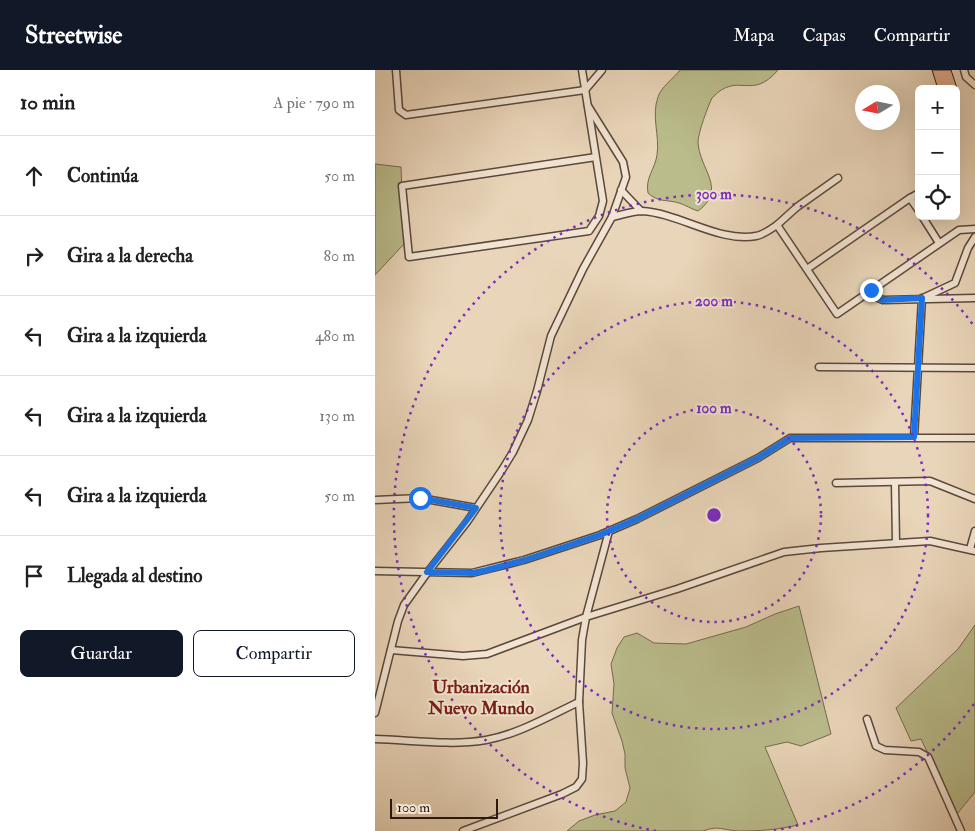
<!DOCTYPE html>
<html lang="es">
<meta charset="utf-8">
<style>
:root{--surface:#fff;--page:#f6f6f6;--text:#202124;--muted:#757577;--line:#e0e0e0;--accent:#111827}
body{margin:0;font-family:"IM FELL Double Pica",serif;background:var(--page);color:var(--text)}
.controls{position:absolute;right:15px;top:15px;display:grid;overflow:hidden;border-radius:8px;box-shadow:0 5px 20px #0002}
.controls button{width:45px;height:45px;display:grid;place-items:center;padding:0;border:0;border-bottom:1px solid var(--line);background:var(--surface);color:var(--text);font:25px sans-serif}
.compass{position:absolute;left:480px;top:15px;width:45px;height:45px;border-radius:50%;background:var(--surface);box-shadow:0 5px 20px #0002;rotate:260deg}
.scale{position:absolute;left:15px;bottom:12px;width:108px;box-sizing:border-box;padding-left:5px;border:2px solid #2d1910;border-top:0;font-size:14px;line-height:18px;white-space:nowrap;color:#2d1910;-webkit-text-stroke:4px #f1e4d2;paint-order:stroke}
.stop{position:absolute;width:15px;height:15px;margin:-11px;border:4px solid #1a73e8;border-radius:50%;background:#fff}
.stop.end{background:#1a73e8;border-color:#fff;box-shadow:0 1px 5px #0008}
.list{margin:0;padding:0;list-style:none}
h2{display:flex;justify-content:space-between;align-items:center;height:65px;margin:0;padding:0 20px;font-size:21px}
h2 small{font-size:16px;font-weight:400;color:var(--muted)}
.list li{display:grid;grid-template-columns:32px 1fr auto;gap:15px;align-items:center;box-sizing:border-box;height:80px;padding:0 20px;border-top:1px solid var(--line)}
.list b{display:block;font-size:19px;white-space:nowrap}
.list em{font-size:16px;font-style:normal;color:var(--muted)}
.actions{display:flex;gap:10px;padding:15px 20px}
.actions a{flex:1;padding:11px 0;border:1px solid var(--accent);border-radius:8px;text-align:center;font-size:18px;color:var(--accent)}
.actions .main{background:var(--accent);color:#fff}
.icon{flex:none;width:28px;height:28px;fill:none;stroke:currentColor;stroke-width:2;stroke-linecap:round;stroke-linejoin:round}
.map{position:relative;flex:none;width:600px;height:761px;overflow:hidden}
header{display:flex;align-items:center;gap:30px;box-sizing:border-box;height:70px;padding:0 25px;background:var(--accent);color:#fff}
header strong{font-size:24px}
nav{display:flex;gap:28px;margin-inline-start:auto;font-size:18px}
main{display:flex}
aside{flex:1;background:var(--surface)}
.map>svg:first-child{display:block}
.green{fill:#babc8c;stroke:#746a4e}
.building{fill:#e2ad90;stroke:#2d1910}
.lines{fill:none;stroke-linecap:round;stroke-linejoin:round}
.street-casing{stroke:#5c483a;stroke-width:9}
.street{stroke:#f1e4d2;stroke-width:6}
.route{stroke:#1a73e8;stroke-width:6}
.ring{fill:none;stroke:#7b2cbf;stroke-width:2.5;stroke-dasharray:2.5 5}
.labels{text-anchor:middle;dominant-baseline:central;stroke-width:4;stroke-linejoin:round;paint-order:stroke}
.neighbourhood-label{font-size:18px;font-weight:bold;fill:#7a1f14;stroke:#f1e4d2}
.centre{fill:#7b2cbf;stroke:#f1e4d2;stroke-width:2.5}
.ring-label{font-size:15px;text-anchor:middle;font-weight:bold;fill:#7b2cbf;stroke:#f1e4d2;stroke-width:4;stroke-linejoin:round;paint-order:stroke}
</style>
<header>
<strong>Streetwise</strong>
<nav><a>Mapa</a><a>Capas</a><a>Compartir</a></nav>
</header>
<main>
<aside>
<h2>10 min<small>A pie · 790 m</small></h2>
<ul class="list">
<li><svg class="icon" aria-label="ahead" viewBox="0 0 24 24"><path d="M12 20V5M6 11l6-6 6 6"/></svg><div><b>Continúa</b></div><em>50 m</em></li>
<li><svg class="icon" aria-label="right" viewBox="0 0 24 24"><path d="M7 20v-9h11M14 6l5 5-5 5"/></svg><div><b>Gira a la derecha</b></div><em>80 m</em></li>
<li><svg class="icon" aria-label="left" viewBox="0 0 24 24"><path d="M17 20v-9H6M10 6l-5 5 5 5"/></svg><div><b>Gira a la izquierda</b></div><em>480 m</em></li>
<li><svg class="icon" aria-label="left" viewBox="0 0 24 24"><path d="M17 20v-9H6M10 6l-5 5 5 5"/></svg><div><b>Gira a la izquierda</b></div><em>130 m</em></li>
<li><svg class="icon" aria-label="left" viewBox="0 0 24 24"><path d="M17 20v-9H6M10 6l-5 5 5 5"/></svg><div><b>Gira a la izquierda</b></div><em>50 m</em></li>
<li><svg class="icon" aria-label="arrive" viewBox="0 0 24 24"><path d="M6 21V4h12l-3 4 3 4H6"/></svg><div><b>Llegada al destino</b></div></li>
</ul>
<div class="actions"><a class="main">Guardar</a><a>Compartir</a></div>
</aside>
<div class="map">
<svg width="600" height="761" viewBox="0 0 600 761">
<rect width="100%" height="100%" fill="#e9d5b9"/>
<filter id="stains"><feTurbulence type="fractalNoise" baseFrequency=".004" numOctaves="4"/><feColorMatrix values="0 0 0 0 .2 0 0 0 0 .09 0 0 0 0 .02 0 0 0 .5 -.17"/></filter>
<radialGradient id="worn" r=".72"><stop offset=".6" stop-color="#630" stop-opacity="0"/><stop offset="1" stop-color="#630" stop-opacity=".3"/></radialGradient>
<g class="green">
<path d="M305,0H403C376,32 363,0 337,28C333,36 323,63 323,72C324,99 353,119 323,141C316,139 311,135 304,133C291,129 284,133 273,123C270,108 280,99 282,85C285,66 276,46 283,27C286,17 299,8 305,0Z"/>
<polygon points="0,94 26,97 29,174 0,205"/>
<path d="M424,536L456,664L426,676L412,672L390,677L423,755C402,760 384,761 363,761C347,760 344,755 328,761H192L204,751L220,745L240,741L251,732L255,718L250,698V684L247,671L237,643L239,614L236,594L242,578L249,567L262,563L279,573L311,574L371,557L400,544Z"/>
<polygon points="600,555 600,722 582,744 546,669 536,671 521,638 583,579"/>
</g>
<polygon class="building" points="557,0 576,0 583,21 581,21 581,19 563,19"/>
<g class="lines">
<defs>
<g id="street">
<polyline points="21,0 24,40 31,45 210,20 227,0"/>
<polyline points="207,0 228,131 224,146 214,161 34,187 27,116 221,87"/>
<polyline points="589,0 591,7 600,15"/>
<polyline points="463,108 422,137 402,155 462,244 584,160 600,159"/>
<polyline points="246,120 266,141"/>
<polyline points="535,128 544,123"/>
<polyline points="547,146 564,173"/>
<path d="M237,147C246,145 258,141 267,141C304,143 345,173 381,166C388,165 396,159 402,155"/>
<polyline points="432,199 535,128 544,141"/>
<polyline points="497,220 501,227 508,230 600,228"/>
<polyline points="548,228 580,213 593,178 600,167"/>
<polyline points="444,297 600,298"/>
<polyline points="539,367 547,228"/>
<polyline points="461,413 555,411 600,429"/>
<polyline points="520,413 521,473"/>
<polyline points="0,430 45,428 101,438"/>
<polyline points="595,479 600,461"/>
<polyline points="0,501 97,503 149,490 225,465 262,449 383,388 415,368 600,368"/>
<polyline points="16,580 88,586 112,584 211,547 302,519 409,482 446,478 555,471 600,481"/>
<polyline points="0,643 23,551 29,535 52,503 92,452 127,400 138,382 153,350 162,321 176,266 208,199 237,147 251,107 248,92 213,36"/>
<polyline points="492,649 501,676 510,680 544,682 553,687 586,761"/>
<path d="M0,669C36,670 76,676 111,670C144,664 174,646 204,632"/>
<polyline points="88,761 187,724 201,717 207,709 208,693 204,632 207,570 211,547 234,461"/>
</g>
</defs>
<use href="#street" class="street-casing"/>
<use href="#street" class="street"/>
</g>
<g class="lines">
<polyline class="route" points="45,428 101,438 52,502 98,503 112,500 150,490 225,465 262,449 383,388 415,368 539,367 547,228 508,230 502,227 496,220"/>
</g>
<g class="ring">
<circle cx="339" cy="445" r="107"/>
<circle cx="339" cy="445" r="214"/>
<path d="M599 634A321 321 0 0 1 397 761M281 761A321 321 0 1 1 599 256"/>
</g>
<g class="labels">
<g class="neighbourhood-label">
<text x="106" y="617">Urbanización<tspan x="106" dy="21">Nuevo Mundo</tspan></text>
</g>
</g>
<circle cx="339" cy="445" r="8" class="centre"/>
<g class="ring-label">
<text x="339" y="129">300 m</text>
<text x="339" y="236">200 m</text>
<text x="339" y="343">100 m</text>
</g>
<rect width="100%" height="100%" filter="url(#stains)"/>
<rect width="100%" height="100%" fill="url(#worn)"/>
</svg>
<div class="controls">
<button>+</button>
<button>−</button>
<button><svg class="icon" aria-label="locate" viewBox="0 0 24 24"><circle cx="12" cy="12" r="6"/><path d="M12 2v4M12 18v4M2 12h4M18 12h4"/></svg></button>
</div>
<svg class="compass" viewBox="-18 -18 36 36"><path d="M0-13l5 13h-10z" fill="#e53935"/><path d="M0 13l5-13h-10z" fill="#757577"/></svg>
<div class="scale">100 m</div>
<div class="stop" style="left:45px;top:428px"></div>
<div class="stop end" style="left:496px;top:220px"></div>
</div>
</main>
